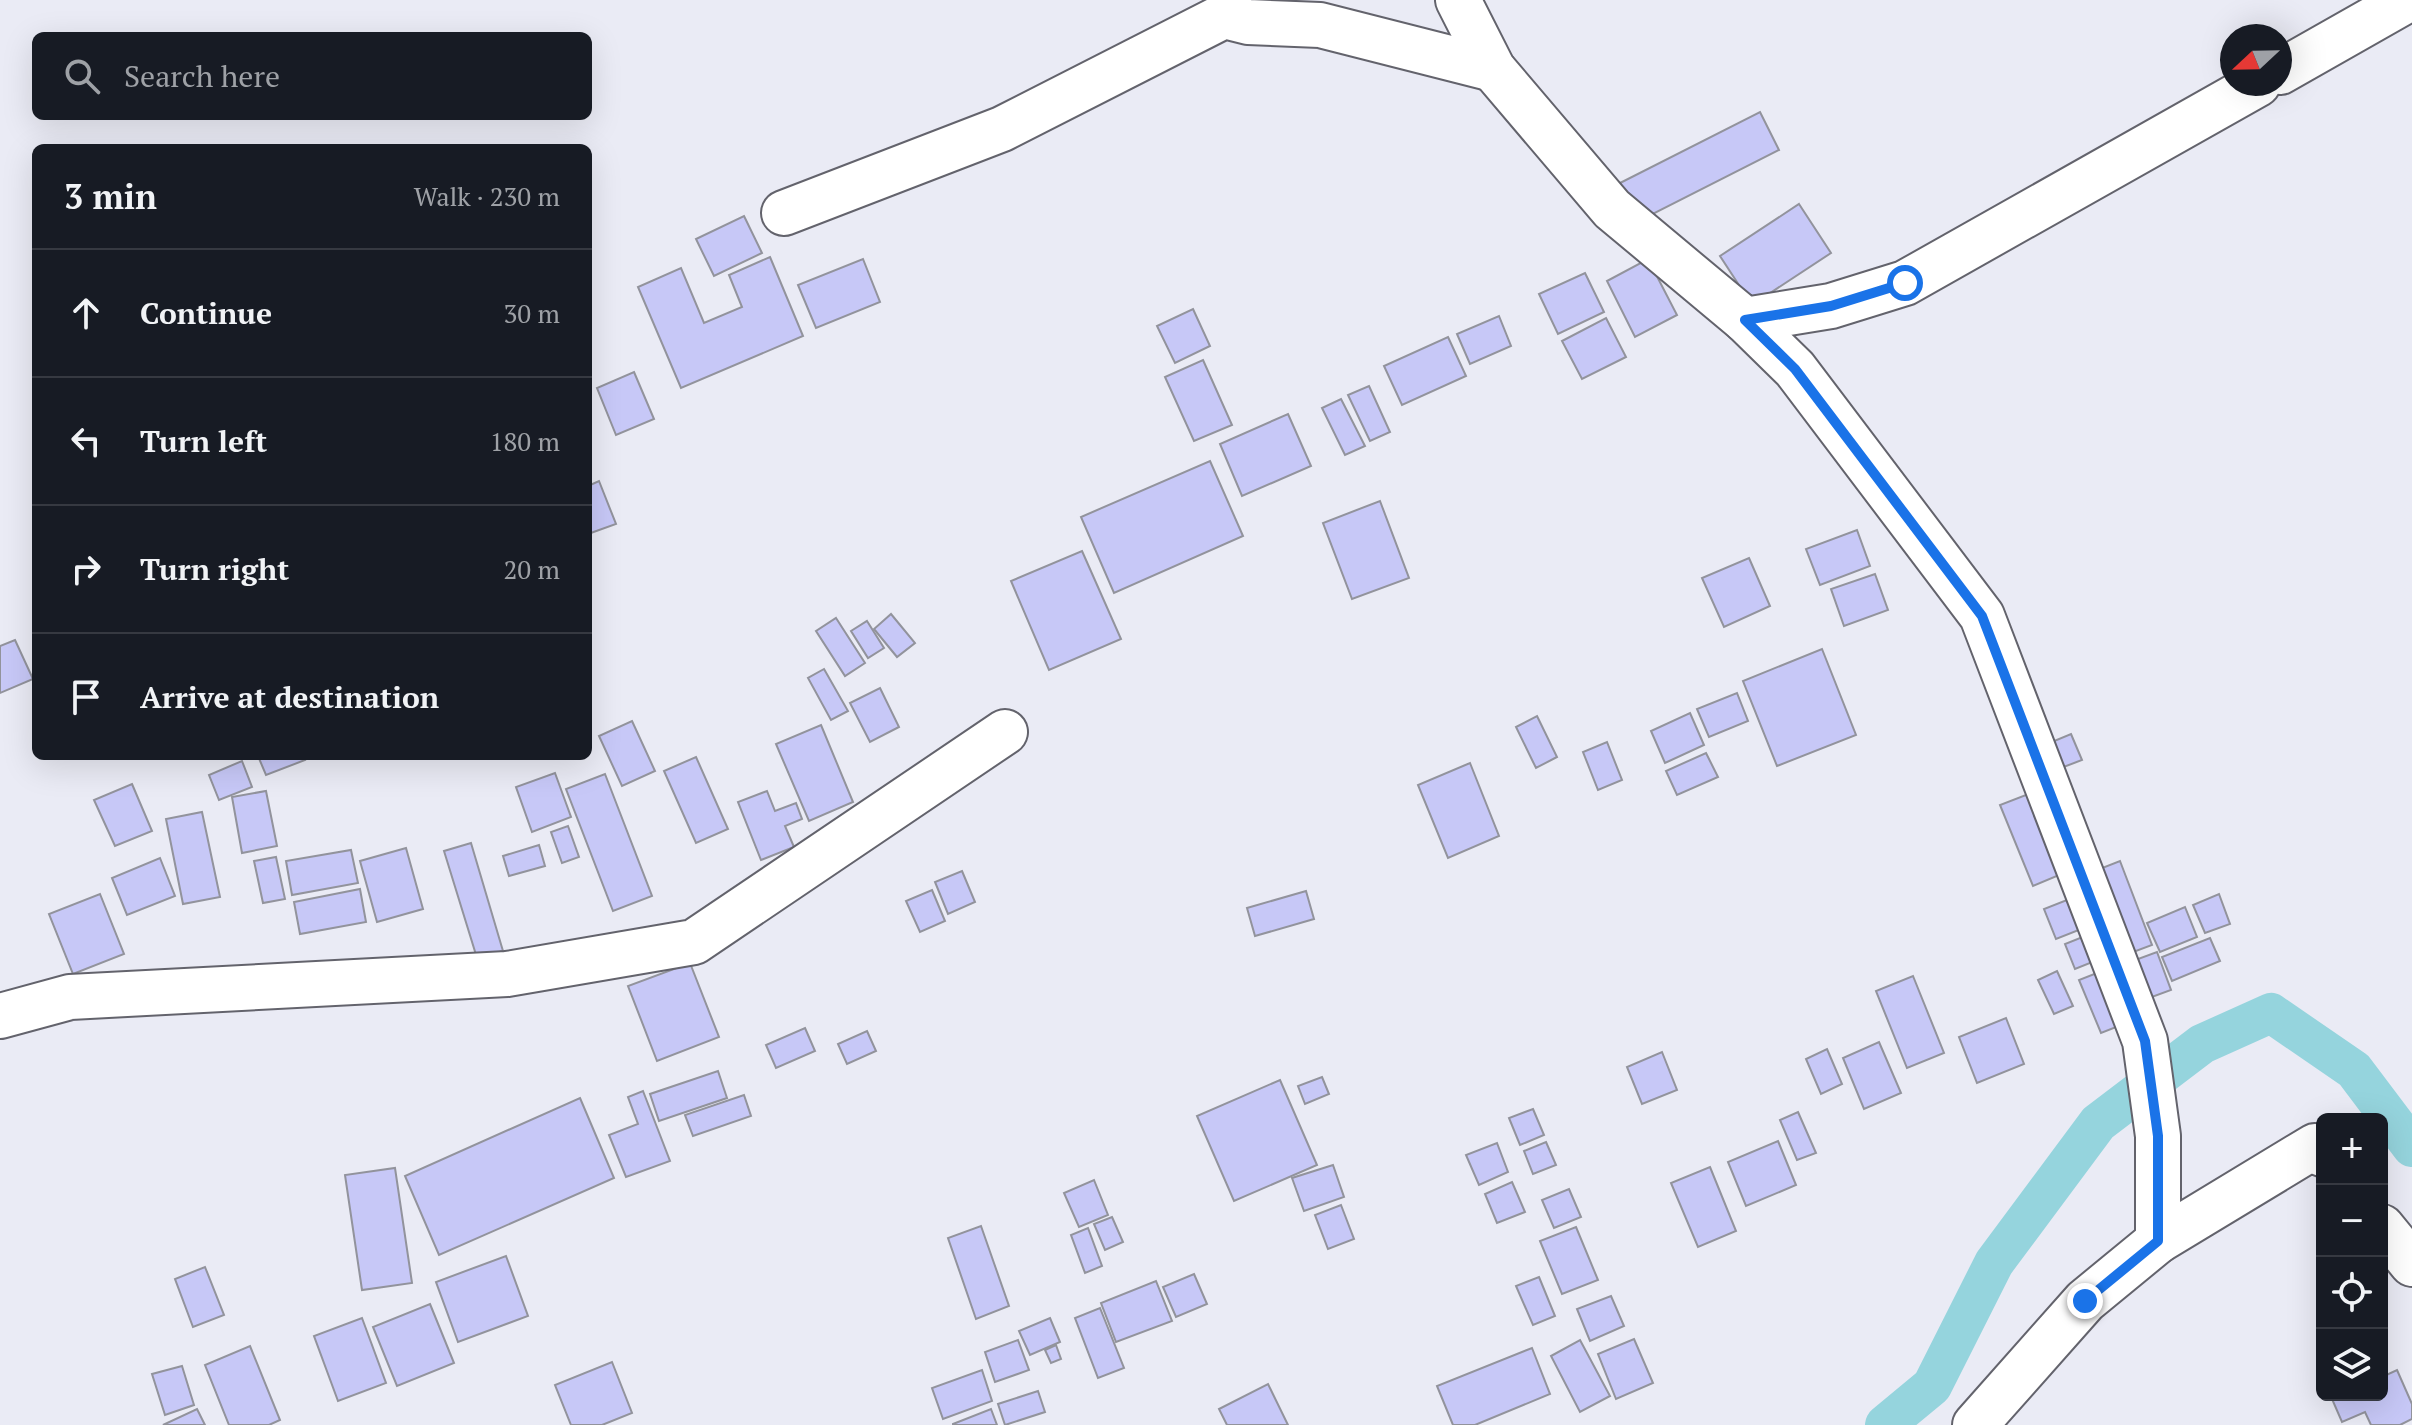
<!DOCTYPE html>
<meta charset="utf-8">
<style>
:root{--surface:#171b24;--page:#20242c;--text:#f1f3f6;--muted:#9ea1a6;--line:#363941}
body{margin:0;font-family:"PT Serif",serif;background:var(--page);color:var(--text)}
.controls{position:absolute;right:24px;bottom:24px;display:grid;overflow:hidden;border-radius:12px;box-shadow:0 8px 32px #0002}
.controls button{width:72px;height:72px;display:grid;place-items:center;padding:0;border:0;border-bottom:2px solid var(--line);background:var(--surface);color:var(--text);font:40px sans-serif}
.compass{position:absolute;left:2220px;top:24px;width:72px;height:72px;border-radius:50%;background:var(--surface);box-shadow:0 8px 32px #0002;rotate:248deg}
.stop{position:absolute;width:24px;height:24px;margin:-18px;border:6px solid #1a73e8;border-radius:50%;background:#fff}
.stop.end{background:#1a73e8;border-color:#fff;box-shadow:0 2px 8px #0008}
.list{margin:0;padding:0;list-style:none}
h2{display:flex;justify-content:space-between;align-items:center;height:104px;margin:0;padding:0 32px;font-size:34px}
h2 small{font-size:26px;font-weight:400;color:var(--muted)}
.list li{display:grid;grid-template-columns:52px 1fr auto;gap:24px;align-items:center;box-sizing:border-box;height:128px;padding:0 32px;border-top:2px solid var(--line)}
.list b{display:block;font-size:30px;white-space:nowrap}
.list em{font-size:26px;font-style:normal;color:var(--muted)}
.icon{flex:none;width:44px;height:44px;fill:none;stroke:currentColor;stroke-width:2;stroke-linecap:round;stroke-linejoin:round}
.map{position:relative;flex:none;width:2412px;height:1425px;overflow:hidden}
.search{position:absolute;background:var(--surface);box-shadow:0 8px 32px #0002;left:32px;top:32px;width:560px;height:88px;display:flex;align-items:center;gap:20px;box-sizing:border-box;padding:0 28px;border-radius:12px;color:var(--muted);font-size:30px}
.panel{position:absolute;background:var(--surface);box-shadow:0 8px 32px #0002;left:32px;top:144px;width:560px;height:616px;border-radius:12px}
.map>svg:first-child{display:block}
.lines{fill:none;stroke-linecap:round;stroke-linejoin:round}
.canal{stroke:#95d4dd;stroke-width:40}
.building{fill:#c7c8f7;stroke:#92939c;stroke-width:2}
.minor-casing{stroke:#63636c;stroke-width:48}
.minor{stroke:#fff;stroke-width:44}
.route{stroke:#1a73e8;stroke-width:10}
</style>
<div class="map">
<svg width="2412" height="1425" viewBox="0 0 2412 1425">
<rect width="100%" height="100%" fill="#eaebf5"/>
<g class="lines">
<polyline class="canal" points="1885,1425 1932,1386 1994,1263 2098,1123 2202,1044 2271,1013 2354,1070 2412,1147"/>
</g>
<g class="building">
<polygon points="1760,112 1779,150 1639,221 1620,183"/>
<polygon points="1799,204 1831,253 1752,305 1720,256"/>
<polygon points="744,216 762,253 714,276 696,239"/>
<polygon points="770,257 803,336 681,388 638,287 681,268 704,323 742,307 729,275"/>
<polygon points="863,259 880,302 816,328 798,285"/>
<polygon points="1648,259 1677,315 1635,337 1607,281"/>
<polygon points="1585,273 1604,312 1558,334 1539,294"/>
<polygon points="1193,309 1210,346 1175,363 1157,326"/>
<polygon points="1499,316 1511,346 1470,364 1457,334"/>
<polygon points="1606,318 1626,357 1582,379 1562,341"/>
<polygon points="1448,337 1466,376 1402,405 1384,366"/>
<polygon points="1203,360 1232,425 1194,441 1165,377"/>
<polygon points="634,372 654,419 616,435 597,388"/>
<polygon points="1369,386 1390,432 1370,441 1348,395"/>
<polygon points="1341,399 1365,446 1345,455 1322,408"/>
<polygon points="1288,414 1311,466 1242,496 1220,444"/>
<polygon points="1210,461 1243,536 1114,593 1081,517"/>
<polygon points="599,481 616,524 588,534 588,486"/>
<polygon points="1380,501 1409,578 1352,599 1323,523"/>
<polygon points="1857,530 1870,566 1820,585 1806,549"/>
<polygon points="1082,551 1121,639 1049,670 1011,581"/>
<polygon points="1749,558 1770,606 1724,627 1702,578"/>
<polygon points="1875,574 1888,610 1844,626 1831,589"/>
<polygon points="891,614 915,643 897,657 874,629"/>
<polygon points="836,618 865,663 845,676 816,631"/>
<polygon points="867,621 884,648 868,658 851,631"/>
<polygon points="15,640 33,679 0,693 0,646"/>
<polygon points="1822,649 1856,735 1777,766 1743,681"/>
<polygon points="824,669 848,711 831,720 808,678"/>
<polygon points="880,688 899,727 870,742 850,703"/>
<polygon points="1737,693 1748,721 1709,737 1697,709"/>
<polygon points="1690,713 1704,745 1665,763 1651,731"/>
<polygon points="1537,716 1557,757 1536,768 1516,727"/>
<polygon points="632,721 655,771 622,786 599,736"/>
<polygon points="821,725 853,802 809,821 776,744"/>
<polygon points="2071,734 2082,760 2053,771 2042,746"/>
<polygon points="1607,742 1622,780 1598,790 1583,752"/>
<polygon points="1706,753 1718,777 1677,795 1666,771"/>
<polygon points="258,756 303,756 305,760 266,775"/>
<polygon points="696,757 728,829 696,843 664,771"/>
<polygon points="242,761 252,787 219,800 209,775"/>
<polygon points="1470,763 1499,836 1448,858 1418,785"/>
<polygon points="555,773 571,817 532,832 516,787"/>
<polygon points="605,774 652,896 613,911 566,789"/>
<polygon points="132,784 152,831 115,846 94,800"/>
<polygon points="266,791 277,846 242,853 232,797"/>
<polygon points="767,791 775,811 796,803 802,819 785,826 794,847 761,860 738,802"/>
<polygon points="2031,793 2064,873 2033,886 2000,805"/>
<polygon points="202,812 220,897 183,904 166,819"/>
<polygon points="568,826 579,857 562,863 551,832"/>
<polygon points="471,843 503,951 477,958 444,851"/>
<polygon points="539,845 545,866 509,876 503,856"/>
<polygon points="406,848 423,909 377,922 360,861"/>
<polygon points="351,850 358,883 292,895 286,861"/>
<polygon points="276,857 285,899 263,903 254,861"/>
<polygon points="160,858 175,896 127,915 112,878"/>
<polygon points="2120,861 2152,945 2128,954 2097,870"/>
<polygon points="962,871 975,902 948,914 935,882"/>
<polygon points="360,889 366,922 300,934 294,902"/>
<polygon points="932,890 945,921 920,932 906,901"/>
<polygon points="1306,891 1314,919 1255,936 1247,908"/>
<polygon points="100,894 124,954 73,974 49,914"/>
<polygon points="2219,894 2230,924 2205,933 2193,905"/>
<polygon points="2077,896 2089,926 2056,939 2044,909"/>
<polygon points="2185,907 2197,937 2160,952 2147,923"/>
<polygon points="2090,934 2100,959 2075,969 2065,944"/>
<polygon points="2210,938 2220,961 2172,981 2162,957"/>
<polygon points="2157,952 2171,990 2141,1001 2127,963"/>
<polygon points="690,963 719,1037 657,1061 628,986"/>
<polygon points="2107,969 2129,1022 2101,1033 2079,980"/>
<polygon points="2057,971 2073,1006 2054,1014 2038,980"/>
<polygon points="1913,976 1944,1053 1907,1068 1876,991"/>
<polygon points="2006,1018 2024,1064 1977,1083 1959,1037"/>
<polygon points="805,1028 815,1051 776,1068 766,1045"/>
<polygon points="867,1031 876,1051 847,1064 838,1044"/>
<polygon points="1879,1042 1901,1093 1864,1109 1843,1058"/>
<polygon points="1827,1049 1842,1084 1821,1094 1806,1059"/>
<polygon points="1662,1052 1677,1090 1642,1104 1627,1067"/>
<polygon points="718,1071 727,1098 659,1121 650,1094"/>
<polygon points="1322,1077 1329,1094 1305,1104 1298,1086"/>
<polygon points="1280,1080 1317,1165 1234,1201 1197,1116"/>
<polygon points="643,1091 670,1161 626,1177 609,1135 638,1124 628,1097"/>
<polygon points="744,1095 751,1116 693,1136 685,1115"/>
<polygon points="580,1098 614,1178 439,1255 405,1176"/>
<polygon points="1533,1109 1544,1135 1520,1145 1509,1118"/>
<polygon points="1798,1112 1816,1153 1797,1160 1780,1120"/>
<polygon points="1778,1141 1796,1185 1746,1206 1728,1162"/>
<polygon points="1546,1142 1556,1165 1533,1174 1524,1151"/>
<polygon points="1497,1143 1508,1172 1479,1185 1466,1155"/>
<polygon points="1333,1165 1344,1197 1304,1211 1292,1178"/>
<polygon points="1710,1167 1736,1231 1698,1247 1671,1183"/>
<polygon points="395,1168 412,1283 362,1290 345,1175"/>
<polygon points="1094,1180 1108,1215 1079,1227 1064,1193"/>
<polygon points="1512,1182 1525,1212 1497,1223 1485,1194"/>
<polygon points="1569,1189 1581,1217 1554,1228 1542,1200"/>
<polygon points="1341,1205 1354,1239 1328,1249 1315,1215"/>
<polygon points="1112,1217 1123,1242 1105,1250 1094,1224"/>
<polygon points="981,1226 1009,1306 976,1319 948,1238"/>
<polygon points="1576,1227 1598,1280 1562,1294 1540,1241"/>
<polygon points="1088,1228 1102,1266 1085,1273 1071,1235"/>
<polygon points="506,1256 528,1316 458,1342 436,1282"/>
<polygon points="205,1267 224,1315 193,1327 175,1279"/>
<polygon points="1194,1274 1207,1304 1176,1317 1163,1287"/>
<polygon points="1539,1277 1555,1316 1533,1325 1516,1286"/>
<polygon points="1156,1281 1172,1321 1116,1342 1101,1303"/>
<polygon points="1611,1296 1624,1326 1590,1341 1577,1309"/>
<polygon points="430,1304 454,1363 397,1386 373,1327"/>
<polygon points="1100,1308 1124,1368 1098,1378 1075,1318"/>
<polygon points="362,1318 386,1383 338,1401 314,1336"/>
<polygon points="1050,1318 1060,1342 1030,1355 1019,1331"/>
<polygon points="1634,1339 1653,1383 1616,1399 1598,1354"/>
<polygon points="1018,1340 1029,1370 995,1382 985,1352"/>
<polygon points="1580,1340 1610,1396 1580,1412 1551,1356"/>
<polygon points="1056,1345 1061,1359 1051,1363 1045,1350"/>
<polygon points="250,1346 280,1420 269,1425 229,1425 205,1365"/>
<polygon points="1532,1348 1550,1394 1475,1425 1453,1425 1437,1386"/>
<polygon points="612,1362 632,1413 602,1425 571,1425 555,1385"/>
<polygon points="182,1366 194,1405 165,1415 152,1374"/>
<polygon points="982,1370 992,1401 943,1419 932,1388"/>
<polygon points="2397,1370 2412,1404 2412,1419 2400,1425 2371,1425 2365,1412 2342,1422 2332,1399 2340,1395 2382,1395 2382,1377"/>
<polygon points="1268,1384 1288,1425 1227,1425 1219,1409"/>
<polygon points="1038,1391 1045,1412 1005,1425 998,1404"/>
<polygon points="197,1409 205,1425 163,1425"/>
<polygon points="991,1409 997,1425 953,1425 953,1424"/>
</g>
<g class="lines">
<defs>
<g id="minor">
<polyline points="1458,0 1493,69 1612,209 1745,320 1831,306 1905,283 2258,84"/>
<polyline points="2280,72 2407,0"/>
<polyline points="784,213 1002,129 1224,16 1248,22 1320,25 1493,69"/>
<polyline points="1745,320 1795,369 1982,616 2145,1041 2158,1136 2158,1241 2085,1301 1975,1425"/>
<polyline points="0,1016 70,997 507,974 694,942 1005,732"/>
<polyline points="2382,1227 2412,1264"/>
<polyline points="2158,1241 2315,1146 2322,1154"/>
</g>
</defs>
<use href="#minor" class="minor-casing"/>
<use href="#minor" class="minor"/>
</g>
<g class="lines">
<polyline class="route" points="1905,283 1831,306 1745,320 1795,369 1982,616 2145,1041 2158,1136 2158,1241 2085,1301"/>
</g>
</svg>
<div class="controls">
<button>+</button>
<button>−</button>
<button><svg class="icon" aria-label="locate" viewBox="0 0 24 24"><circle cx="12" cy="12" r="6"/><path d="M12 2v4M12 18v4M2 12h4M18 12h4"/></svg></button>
<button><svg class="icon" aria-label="layers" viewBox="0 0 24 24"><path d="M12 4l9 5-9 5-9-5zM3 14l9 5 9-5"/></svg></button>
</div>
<svg class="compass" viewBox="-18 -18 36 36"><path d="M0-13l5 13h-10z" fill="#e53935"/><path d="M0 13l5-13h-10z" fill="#9ea1a6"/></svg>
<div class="stop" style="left:1905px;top:283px"></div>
<div class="stop end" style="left:2085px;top:1301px"></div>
<div class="search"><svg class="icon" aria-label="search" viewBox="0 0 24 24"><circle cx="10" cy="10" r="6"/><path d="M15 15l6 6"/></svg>Search here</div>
<section class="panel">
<h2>3 min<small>Walk · 230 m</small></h2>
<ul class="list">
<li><svg class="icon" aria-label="ahead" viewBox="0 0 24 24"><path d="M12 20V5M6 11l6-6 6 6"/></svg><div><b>Continue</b></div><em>30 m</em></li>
<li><svg class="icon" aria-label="left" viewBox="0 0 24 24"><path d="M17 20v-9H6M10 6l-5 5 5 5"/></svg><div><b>Turn left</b></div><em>180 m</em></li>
<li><svg class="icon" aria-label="right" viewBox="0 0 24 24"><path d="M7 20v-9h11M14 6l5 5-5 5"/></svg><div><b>Turn right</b></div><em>20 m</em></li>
<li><svg class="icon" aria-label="arrive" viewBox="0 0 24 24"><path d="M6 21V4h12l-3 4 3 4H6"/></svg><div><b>Arrive at destination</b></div></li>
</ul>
</section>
</div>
